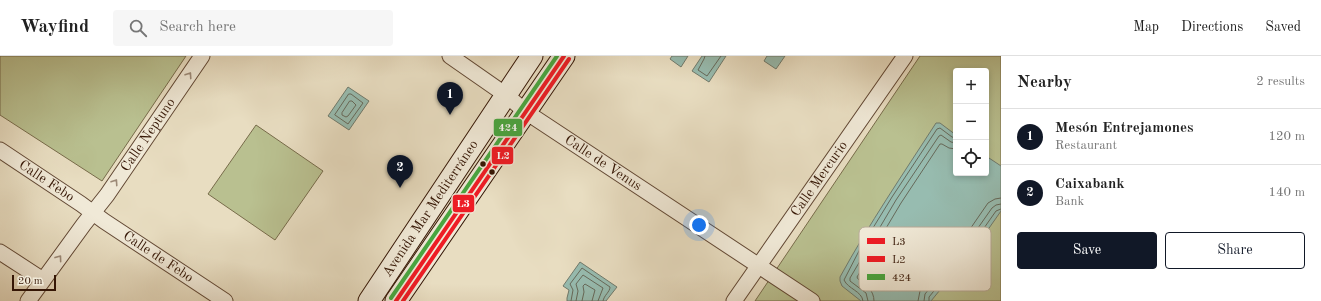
<!DOCTYPE html>
<meta charset="utf-8">
<style>
:root{--surface:#fff;--page:#f6f6f6;--text:#222;--muted:#767676;--line:#e0e0e0;--accent:#111827}
body{margin:0;font-family:"Old Standard TT",serif;background:var(--page);color:var(--text)}
.controls{position:absolute;right:12px;top:12px;display:grid;overflow:hidden;border-radius:4px;box-shadow:0 2px 6px #0003}
.controls button{width:36px;height:36px;display:grid;place-items:center;padding:0;border:0;border-bottom:1px solid var(--line);background:var(--surface);color:var(--text);font:20px sans-serif}
.scale{position:absolute;left:12px;bottom:10px;width:44px;box-sizing:border-box;padding-left:4px;border:2px solid #351605;border-top:0;font-size:11px;line-height:14px;white-space:nowrap;color:#351605;-webkit-text-stroke:3px #f0e9d7;paint-order:stroke}
.you{position:absolute;left:699px;top:169px;width:14px;height:14px;margin:-10px;border:3px solid #fff;border-radius:50%;background:#1a73e8;box-shadow:0 0 0 6px #1a73e833}
.badge{display:grid;place-items:center;width:26px;height:26px;border-radius:50%;background:var(--accent);color:#fff;font-size:13px;font-weight:700}
.pin{position:absolute;translate:-50% -33px;filter:drop-shadow(0 1px 2px #0008)}
.pin::after{content:'';position:absolute;top:21px;width:14px;height:12px;background:inherit;clip-path:polygon(0 0,100% 0,50% 100%)}
.list{margin:0;padding:0;list-style:none}
h2{display:flex;justify-content:space-between;align-items:center;height:52px;margin:0;padding:0 16px;font-size:17px}
h2 small{font-size:13px;font-weight:400;color:var(--muted)}
.list li{display:grid;grid-template-columns:26px 1fr auto;gap:12px;align-items:center;box-sizing:border-box;height:56px;padding:0 16px;border-top:1px solid var(--line)}
.list b{display:block;font-size:15px;white-space:nowrap}
.list p{margin:0;font-size:13px;white-space:nowrap;color:var(--muted)}
.list em{font-size:13px;font-style:normal;color:var(--muted)}
.actions{display:flex;gap:8px;padding:12px 16px}
.actions a{flex:1;padding:9px 0;border:1px solid var(--accent);border-radius:4px;text-align:center;font-size:14px;color:var(--accent)}
.actions .main{background:var(--accent);color:#fff}
.icon{flex:none;width:22px;height:22px;fill:none;stroke:currentColor;stroke-width:2;stroke-linecap:round;stroke-linejoin:round}
.map{position:relative;flex:none;width:1001px;height:245px;overflow:hidden}
header{display:flex;align-items:center;gap:24px;box-sizing:border-box;height:56px;padding:0 20px;background:var(--surface);border-bottom:1px solid var(--line)}
header strong{font-size:19px}
nav{display:flex;gap:22px;margin-inline-start:auto;font-size:14px}
.search{width:280px;height:36px;background:var(--page);display:flex;align-items:center;gap:10px;box-sizing:border-box;padding:0 14px;border-radius:4px;color:var(--muted);font-size:15px}
main{display:flex}
aside{flex:1;background:var(--surface)}
.map>svg:first-child{display:block}
.green{fill:#b9c090;stroke:#776b4a;fill-rule:evenodd}
.water{fill:#97bcb0;stroke:#707a6c}
.lines{fill:none;stroke-linecap:round;stroke-linejoin:round}
.shore{stroke:#66695a;stroke-width:1}
.street-casing{stroke:#624834;stroke-width:17}
.secondary-casing{stroke:#351605;stroke-width:23}
.street{stroke:#f0e9d7;stroke-width:15}
.secondary{stroke:#f0e9d7;stroke-width:21}
.bus-1-casing{stroke:#f0e9d7;stroke-width:7}
.bus-2-casing{stroke:#f0e9d7;stroke-width:7}
.bus-3-casing{stroke:#f0e9d7;stroke-width:7}
.bus-1{stroke:#ee1c25;stroke-width:4}
.bus-2{stroke:#ee1c25;stroke-width:4}
.bus-3{stroke:#48a740;stroke-width:4}
.oneway{stroke:#9c8a78}
.bus-dot{fill:#351605;stroke:#f0e9d7;stroke-width:1.5}
.labels{text-anchor:middle;dominant-baseline:central;stroke-width:3;stroke-linejoin:round;paint-order:stroke}
.street-label{font-size:14px;fill:#351605;stroke:#f0e9d7}
.key{fill:#f0e9d7;stroke:#b8aa98;stroke-width:1}
.key-label{font-size:11px;fill:#351605}
.line-badge{stroke:#f0e9d7;stroke-width:1.5}
.badge-label{font-size:11px;text-anchor:middle;font-weight:bold;fill:#fff}
</style>
<header>
<strong>Wayfind</strong>
<div class="search"><svg class="icon" aria-label="search" viewBox="0 0 24 24"><circle cx="10" cy="10" r="6"/><path d="M15 15l6 6"/></svg>Search here</div>
<nav><a>Map</a><a>Directions</a><a>Saved</a></nav>
</header>
<main>
<div class="map">
<svg width="1001" height="245" viewBox="0 0 1001 245">
<rect width="100%" height="100%" fill="#e8ddc1"/>
<filter id="stains"><feTurbulence type="fractalNoise" baseFrequency=".005" numOctaves="4"/><feColorMatrix values="0 0 0 0 .2 0 0 0 0 .09 0 0 0 0 .02 0 0 0 .5 -.17"/></filter>
<radialGradient id="worn" r=".72"><stop offset=".6" stop-color="#630" stop-opacity="0"/><stop offset="1" stop-color="#630" stop-opacity=".3"/></radialGradient>
<g class="green">
<polygon points="0,0 186,0 102,125 0,59"/>
<path d="M920,0H1001V245H755ZM956,15H986V117H956Z"/>
<polygon points="256,69 323,115 275,184 208,138"/>
</g>
<g class="water">
<polygon points="672,0 688,0 681,11 670,3"/>
<polygon points="702,0 726,0 709,26 692,15"/>
<polygon points="767,0 785,0 776,13 764,5"/>
<polygon points="348,31 369,45 349,74 328,60"/>
<path d="M936,67H940L956,79V117H986V100L1001,110V155L980,185L931,245H861L842,230L840,225V221C869,168 903,118 936,67Z"/>
<polygon points="580,206 617,231 606,245 567,245 567,242 569,234 563,230"/>
</g>
<g class="lines">
<g class="shore">
<polyline points="705,0 704,3 698,14 707,20 721,0"/>
<polygon points="349,38 351,38 363,47 348,68 335,59"/>
<polygon points="350,45 352,45 356,49 348,60 346,61 342,59 342,57"/>
<path d="M571,245L573,234L570,228L582,212L610,231C610,236 604,239 603,245"/>
<polyline points="576,245 578,235 576,228 583,219 603,232 598,245"/>
<polyline points="582,245 584,236 583,230 585,228 595,234 592,245"/>
<path d="M863,245C862,235 848,233 844,224L860,193L892,141L937,73L940,72L952,81L956,82"/>
<polyline points="868,245 866,237 850,225 850,222 896,144 939,80 941,79 951,86 956,87"/>
<path d="M874,245C874,234 866,229 858,223L857,221L901,147L940,88H942L949,92L956,93"/>
<polyline points="918,245 920,235 968,176 988,147 995,143 1001,142"/>
<polyline points="924,245 925,238 973,179 992,152 996,149 1001,148"/>
<polyline points="929,245 929,241 977,182 996,155 1001,153"/>
</g>
<defs>
<g id="street">
<path id="s1" d="M450,0L506,39L526,56L812,245"/>
<path id="s2" d="M0,94L81,148L104,165L225,245"/>
<polyline points="0,196 43,224"/>
<path id="s3" d="M28,245L84,168L107,139L202,0"/>
<path id="s4" d="M734,245L905,0"/>
</g>
<g id="secondary">
<path id="s5" d="M369,245L532,0"/>
<polyline points="396,245 564,0"/>
</g>
</defs>
<use href="#street" class="street-casing"/>
<use href="#secondary" class="secondary-casing"/>
<use href="#street" class="street"/>
<use href="#secondary" class="secondary"/>
<defs>
<polyline id="bus-1" points="396,245 564,0"/>
<polyline id="bus-2" points="403,245 569,3"/>
<polyline id="bus-3" points="391,242 557,0"/>
</defs>
<use href="#bus-1" class="bus-1-casing"/>
<use href="#bus-2" class="bus-2-casing"/>
<use href="#bus-3" class="bus-3-casing"/>
<use href="#bus-1" class="bus-1"/>
<use href="#bus-2" class="bus-2"/>
<use href="#bus-3" class="bus-3"/>
</g>
<defs><path id="oneway-chevron" d="M-2-3.5L2.5 0L-2 3.5" fill="none" stroke-width="1.6" stroke-linecap="round" stroke-linejoin="round"/></defs>
<g class="oneway">
<use href="#oneway-chevron" transform="translate(189 19) rotate(-56)"/>
<use href="#oneway-chevron" transform="translate(115 126) rotate(-56)"/>
<use href="#oneway-chevron" transform="translate(59 202) rotate(-54)"/>
</g>
<g class="bus-dot">
<circle cx="483" cy="108" r="3.5"/>
<circle cx="492" cy="116" r="3.5"/>
</g>
<g class="labels">
<g class="street-label">
<text stroke="none"><textPath href="#s3" startOffset="205">Calle Neptuno</textPath></text>
<text stroke="none"><textPath href="#s1" startOffset="187">Calle de Venus</textPath></text>
<text stroke="none"><textPath href="#s4" startOffset="149">Calle Mercurio</textPath></text>
<text stroke="none"><textPath href="#s2" startOffset="56">Calle Febo</textPath></text>
<text stroke="none"><textPath href="#s5" startOffset="111">Avenida Mar Mediterráneo</textPath></text>
<text stroke="none"><textPath href="#s2" startOffset="191">Calle de Febo</textPath></text>
</g>
</g>
<rect x="859" y="171" width="132" height="64" rx="6" class="key"/>
<rect x="867" y="182" width="18" height="6" fill="#ee1c25"/>
<rect x="867" y="200" width="18" height="6" fill="#ee1c25"/>
<rect x="867" y="218" width="18" height="6" fill="#48a740"/>
<g class="key-label">
<text x="892" y="189">L3</text>
<text x="892" y="207">L2</text>
<text x="892" y="225">424</text>
</g>
<g class="line-badge">
<rect x="493" y="62" width="30" height="19" rx="4" fill="#48a740"/>
<rect x="491" y="90" width="23" height="19" rx="4" fill="#ee1c25"/>
<rect x="452" y="138" width="23" height="19" rx="4" fill="#ee1c25"/>
</g>
<g class="badge-label">
<text x="508" y="75">424</text>
<text x="503" y="103">L2</text>
<text x="463" y="151">L3</text>
</g>
<rect width="100%" height="100%" filter="url(#stains)"/>
<rect width="100%" height="100%" fill="url(#worn)"/>
</svg>
<div class="controls">
<button>+</button>
<button>−</button>
<button><svg class="icon" aria-label="locate" viewBox="0 0 24 24"><circle cx="12" cy="12" r="6"/><path d="M12 2v4M12 18v4M2 12h4M18 12h4"/></svg></button>
</div>
<div class="scale">20 m</div>
<div class="you"></div>
<div class="pin badge" style="left:450px;top:59px">1</div>
<div class="pin badge" style="left:400px;top:132px">2</div>
</div>
<aside>
<h2>Nearby<small>2 results</small></h2>
<ul class="list">
<li><span class="badge">1</span><div><b>Mesón Entrejamones</b><p>Restaurant</p></div><em>120 m</em></li>
<li><span class="badge">2</span><div><b>Caixabank</b><p>Bank</p></div><em>140 m</em></li>
</ul>
<div class="actions"><a class="main">Save</a><a>Share</a></div>
</aside>
</main>
